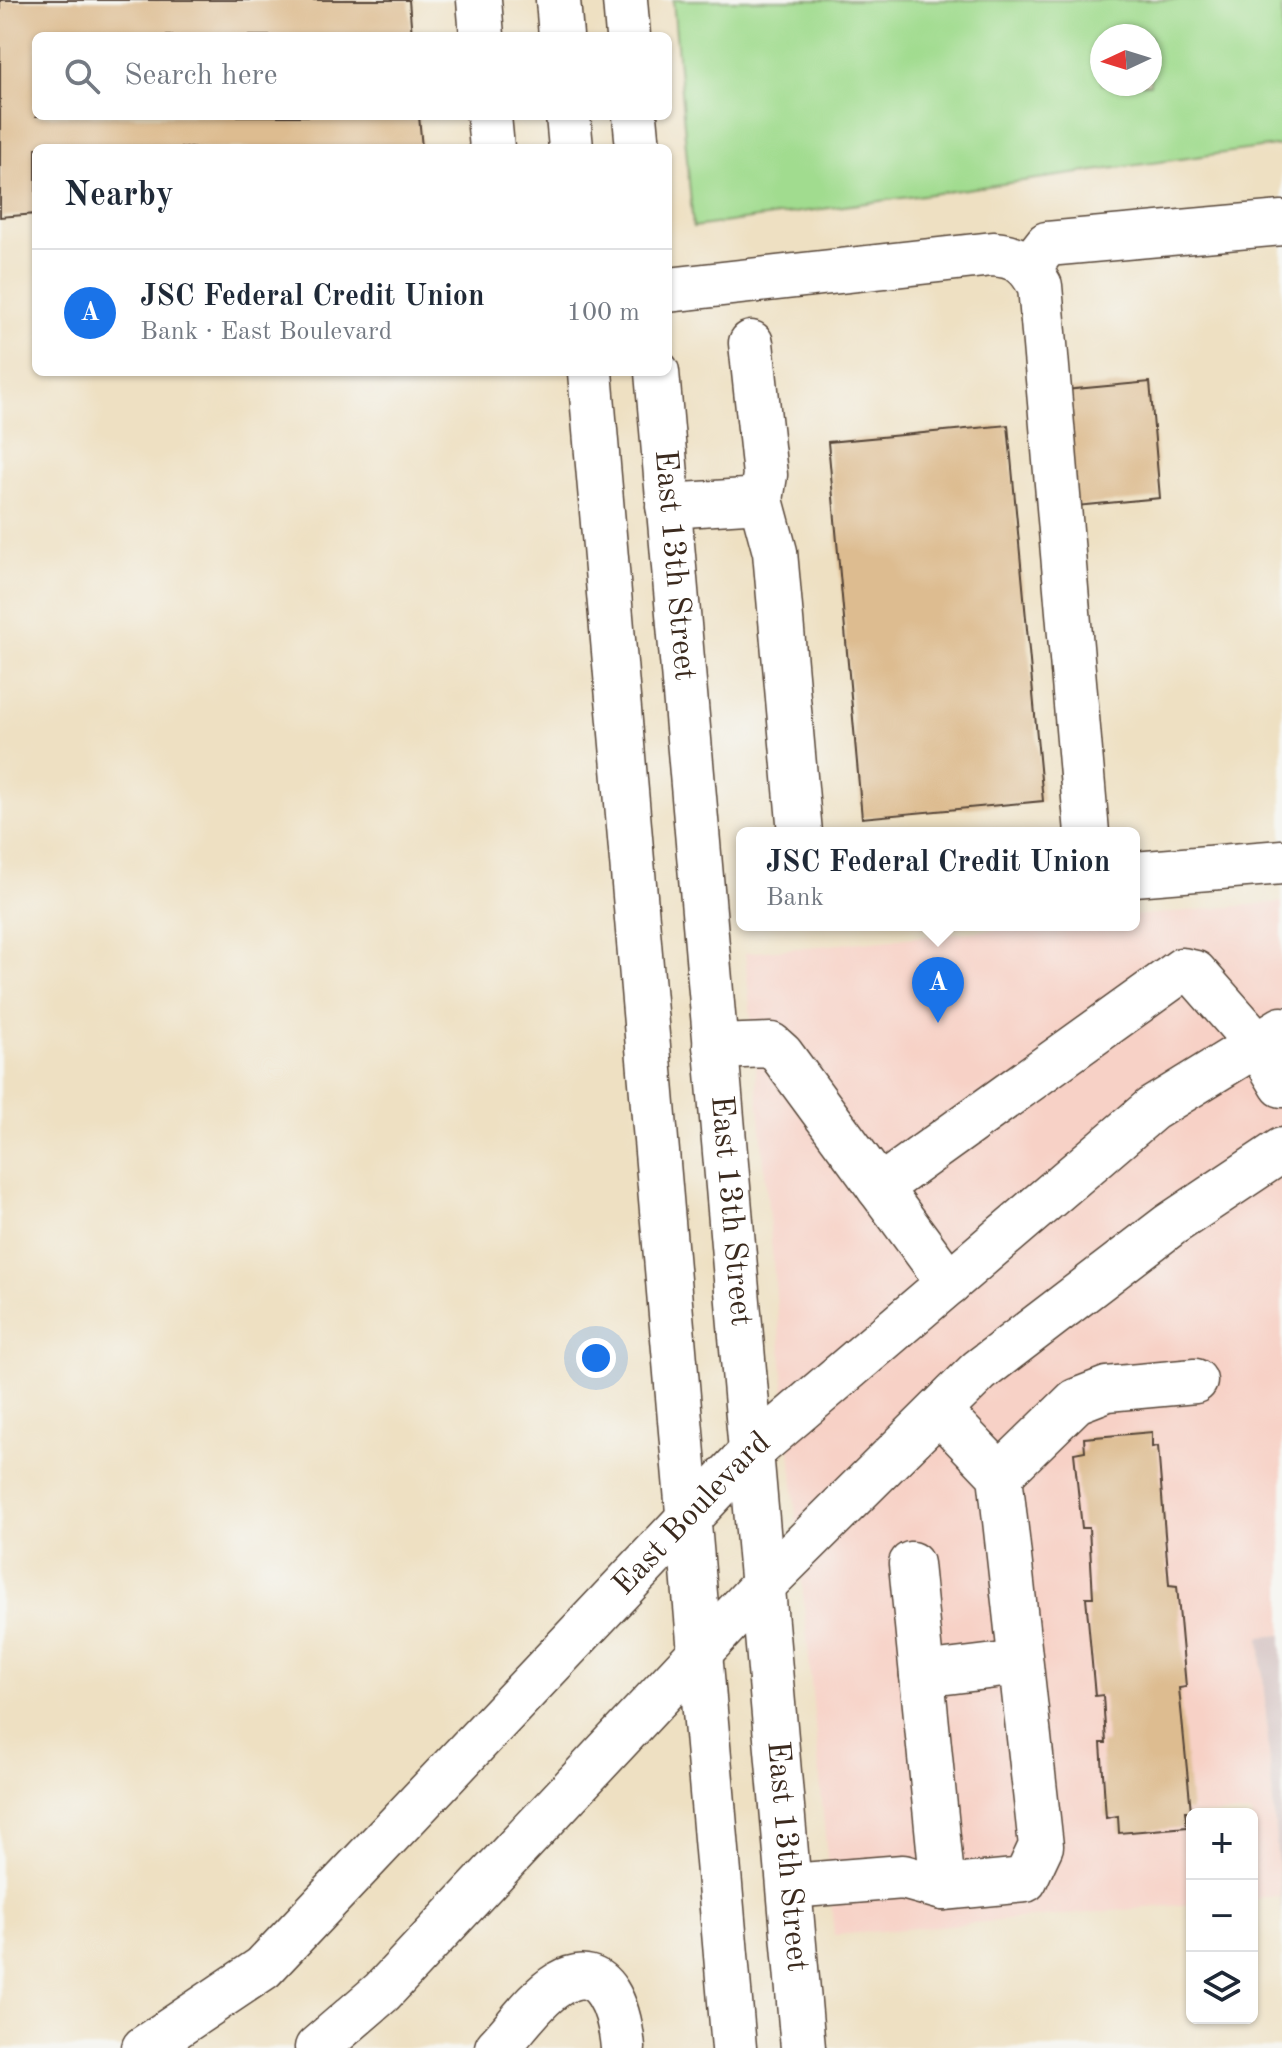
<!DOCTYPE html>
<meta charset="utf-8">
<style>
:root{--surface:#fff;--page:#f6f6f7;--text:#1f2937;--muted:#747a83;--line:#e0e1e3;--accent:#1a73e8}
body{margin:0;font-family:"Old Standard TT",serif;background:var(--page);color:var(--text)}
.controls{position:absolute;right:24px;bottom:24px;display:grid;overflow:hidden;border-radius:12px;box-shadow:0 2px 6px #0004}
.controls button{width:72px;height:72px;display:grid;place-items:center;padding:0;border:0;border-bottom:2px solid var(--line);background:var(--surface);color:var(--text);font:40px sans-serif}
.compass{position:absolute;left:1090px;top:24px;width:72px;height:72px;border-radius:50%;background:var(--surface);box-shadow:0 2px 6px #0004;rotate:266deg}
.you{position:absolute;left:596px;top:1358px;width:28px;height:28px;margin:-20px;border:6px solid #fff;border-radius:50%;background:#1a73e8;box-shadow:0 0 0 12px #1a73e833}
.badge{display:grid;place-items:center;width:52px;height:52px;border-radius:50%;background:var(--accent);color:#fff;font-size:26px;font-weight:700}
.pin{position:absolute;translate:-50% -66px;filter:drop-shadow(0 2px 4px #0008)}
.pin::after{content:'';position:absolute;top:42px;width:28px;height:24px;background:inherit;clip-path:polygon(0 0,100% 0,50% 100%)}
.popup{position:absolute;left:736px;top:827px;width:404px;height:104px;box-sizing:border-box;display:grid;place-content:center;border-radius:12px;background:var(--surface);filter:drop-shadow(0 2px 6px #0005);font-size:26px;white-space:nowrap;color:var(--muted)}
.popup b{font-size:30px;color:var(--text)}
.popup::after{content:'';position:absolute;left:50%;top:100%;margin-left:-16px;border:16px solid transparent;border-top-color:var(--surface)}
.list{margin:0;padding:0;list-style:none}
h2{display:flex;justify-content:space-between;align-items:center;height:104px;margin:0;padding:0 32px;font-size:34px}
h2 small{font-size:26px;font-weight:400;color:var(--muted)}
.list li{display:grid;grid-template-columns:52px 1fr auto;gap:24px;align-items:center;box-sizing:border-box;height:128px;padding:0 32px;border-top:2px solid var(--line)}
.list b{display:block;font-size:30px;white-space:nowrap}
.list p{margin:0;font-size:26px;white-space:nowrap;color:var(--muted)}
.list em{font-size:26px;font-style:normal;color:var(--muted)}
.icon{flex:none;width:44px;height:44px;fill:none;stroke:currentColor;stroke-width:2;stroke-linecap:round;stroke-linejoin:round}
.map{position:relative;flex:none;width:1282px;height:2048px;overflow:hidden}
.search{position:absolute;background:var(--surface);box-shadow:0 2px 6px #0004;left:32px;top:32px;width:640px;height:88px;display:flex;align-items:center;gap:20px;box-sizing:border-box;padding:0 28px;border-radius:12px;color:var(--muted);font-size:30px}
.panel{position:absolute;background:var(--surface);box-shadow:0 2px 6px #0004;left:32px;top:144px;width:640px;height:232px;border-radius:12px}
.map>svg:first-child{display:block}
.built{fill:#f7d1c6}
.industrial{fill:#d2bfbf}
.green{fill:#a1dc8f;stroke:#6e8356;stroke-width:2;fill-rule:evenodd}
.building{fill:#ddbc90}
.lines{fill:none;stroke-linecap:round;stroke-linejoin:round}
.minor-casing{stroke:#564537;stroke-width:47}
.major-casing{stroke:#564537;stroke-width:47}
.minor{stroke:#fff;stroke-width:44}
.major{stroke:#fff;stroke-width:44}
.labels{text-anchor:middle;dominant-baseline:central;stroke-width:7;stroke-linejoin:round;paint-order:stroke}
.street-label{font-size:32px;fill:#3b2a1e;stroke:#f6f6f2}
</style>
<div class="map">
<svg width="1282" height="2048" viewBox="0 0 1282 2048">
<rect width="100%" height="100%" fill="#f6f6f2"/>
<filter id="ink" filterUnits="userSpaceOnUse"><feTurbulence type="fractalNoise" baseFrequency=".0125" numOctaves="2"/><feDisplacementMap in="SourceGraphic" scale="16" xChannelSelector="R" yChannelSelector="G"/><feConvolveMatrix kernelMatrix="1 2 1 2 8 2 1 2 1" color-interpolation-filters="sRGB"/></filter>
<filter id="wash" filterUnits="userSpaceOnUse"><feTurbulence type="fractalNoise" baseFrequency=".006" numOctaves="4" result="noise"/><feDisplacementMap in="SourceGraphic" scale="32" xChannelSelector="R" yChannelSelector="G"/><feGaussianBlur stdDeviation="1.8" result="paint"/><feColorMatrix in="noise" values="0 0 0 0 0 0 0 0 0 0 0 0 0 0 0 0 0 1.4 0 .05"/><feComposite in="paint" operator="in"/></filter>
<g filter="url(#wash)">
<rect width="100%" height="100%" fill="#eee0c2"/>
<polygon class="built" points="1282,902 1282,1635 1260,1637 1280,1897 1252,1899 1252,1814 1192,1814 1192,1904 834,1935 745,953 1043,925 1134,925 1134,916"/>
<polygon class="industrial" points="1282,1635 1282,1918 1260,1637"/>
<path class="green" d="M673,0H1282V145L693,227ZM1102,36H1150V84H1102Z"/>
<g id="blocks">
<g class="building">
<polygon points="0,0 409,0 412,36 36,36 36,116 419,116 422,148 36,148 36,214 0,217"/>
<polygon points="1150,382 1160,498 1076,506 1065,390"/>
<polygon points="1008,425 1043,801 862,818 828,442"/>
<polygon points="1152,1432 1152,1447 1158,1446 1169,1585 1177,1586 1186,1687 1179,1688 1191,1811 1185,1811 1187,1827 1119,1833 1118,1816 1106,1818 1101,1743 1106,1743 1103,1695 1095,1696 1086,1597 1093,1597 1089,1528 1082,1528 1074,1453 1085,1451 1084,1438"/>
</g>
</g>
</g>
<g filter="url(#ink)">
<use href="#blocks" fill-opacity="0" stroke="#564537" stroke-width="2"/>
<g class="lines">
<defs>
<g id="minor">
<polyline points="479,0 482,36"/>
<polyline points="489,116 492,148"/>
<polyline points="1029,267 1047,244 1282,223"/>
<path d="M668,290L993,254C1019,256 1028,264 1040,286L1087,833"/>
<polyline points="761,500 775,552 800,833"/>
<polyline points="668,506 761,500 765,475 751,343"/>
<polyline points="1134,874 1282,862"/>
<polyline points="715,1047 771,1045 781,1054 949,1283"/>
<polyline points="879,1188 1182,970 1195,973 1258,1045"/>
<polyline points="1000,1475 1076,1401 1107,1389 1195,1381"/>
<polyline points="911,1564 943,1888"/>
<polyline points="922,1675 1020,1663"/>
<polyline points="790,1886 903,1877 943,1888 1025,1880 1041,1846 1000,1475 939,1411"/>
<path d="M497,2048C516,2028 536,1998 559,1984C606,1956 620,2014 623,2048"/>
</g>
<g id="major">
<polyline points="558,0 561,36"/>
<polyline points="625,0 628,36"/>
<polyline points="568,116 571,148"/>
<polyline points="635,116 638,148"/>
<polyline points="590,372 734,2048"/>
<path id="s1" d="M657,372L803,2048"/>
<polyline points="1258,1045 1282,1085"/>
<path id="s2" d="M144,2048L263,1968L751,1452L1152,1109L1282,1029"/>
<polyline points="317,2048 382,1992 764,1584 979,1371 1170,1225 1282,1150"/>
</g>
</defs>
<use href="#minor" class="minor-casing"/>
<use href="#major" class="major-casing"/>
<use href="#minor" class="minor"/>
<use href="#major" class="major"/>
</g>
</g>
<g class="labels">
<g class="street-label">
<text stroke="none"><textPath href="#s1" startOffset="194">East 13th Street</textPath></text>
<text stroke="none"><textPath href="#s1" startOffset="842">East 13th Street</textPath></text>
<text stroke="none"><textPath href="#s2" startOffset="768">East Boulevard</textPath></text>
<text stroke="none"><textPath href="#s1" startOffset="1490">East 13th Street</textPath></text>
</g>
</g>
</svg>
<div class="controls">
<button>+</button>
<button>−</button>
<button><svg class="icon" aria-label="layers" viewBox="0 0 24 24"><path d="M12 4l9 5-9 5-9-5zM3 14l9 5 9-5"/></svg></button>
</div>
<svg class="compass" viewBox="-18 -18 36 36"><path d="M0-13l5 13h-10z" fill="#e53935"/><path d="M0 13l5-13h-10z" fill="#747a83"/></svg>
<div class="you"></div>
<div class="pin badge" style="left:938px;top:1023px">A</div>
<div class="popup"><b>JSC Federal Credit Union</b>Bank</div>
<div class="search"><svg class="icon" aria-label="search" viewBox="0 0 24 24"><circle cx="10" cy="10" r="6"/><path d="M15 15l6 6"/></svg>Search here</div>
<section class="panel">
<h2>Nearby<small></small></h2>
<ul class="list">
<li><span class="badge">A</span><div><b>JSC Federal Credit Union</b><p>Bank · East Boulevard</p></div><em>100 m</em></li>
</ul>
</section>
</div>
